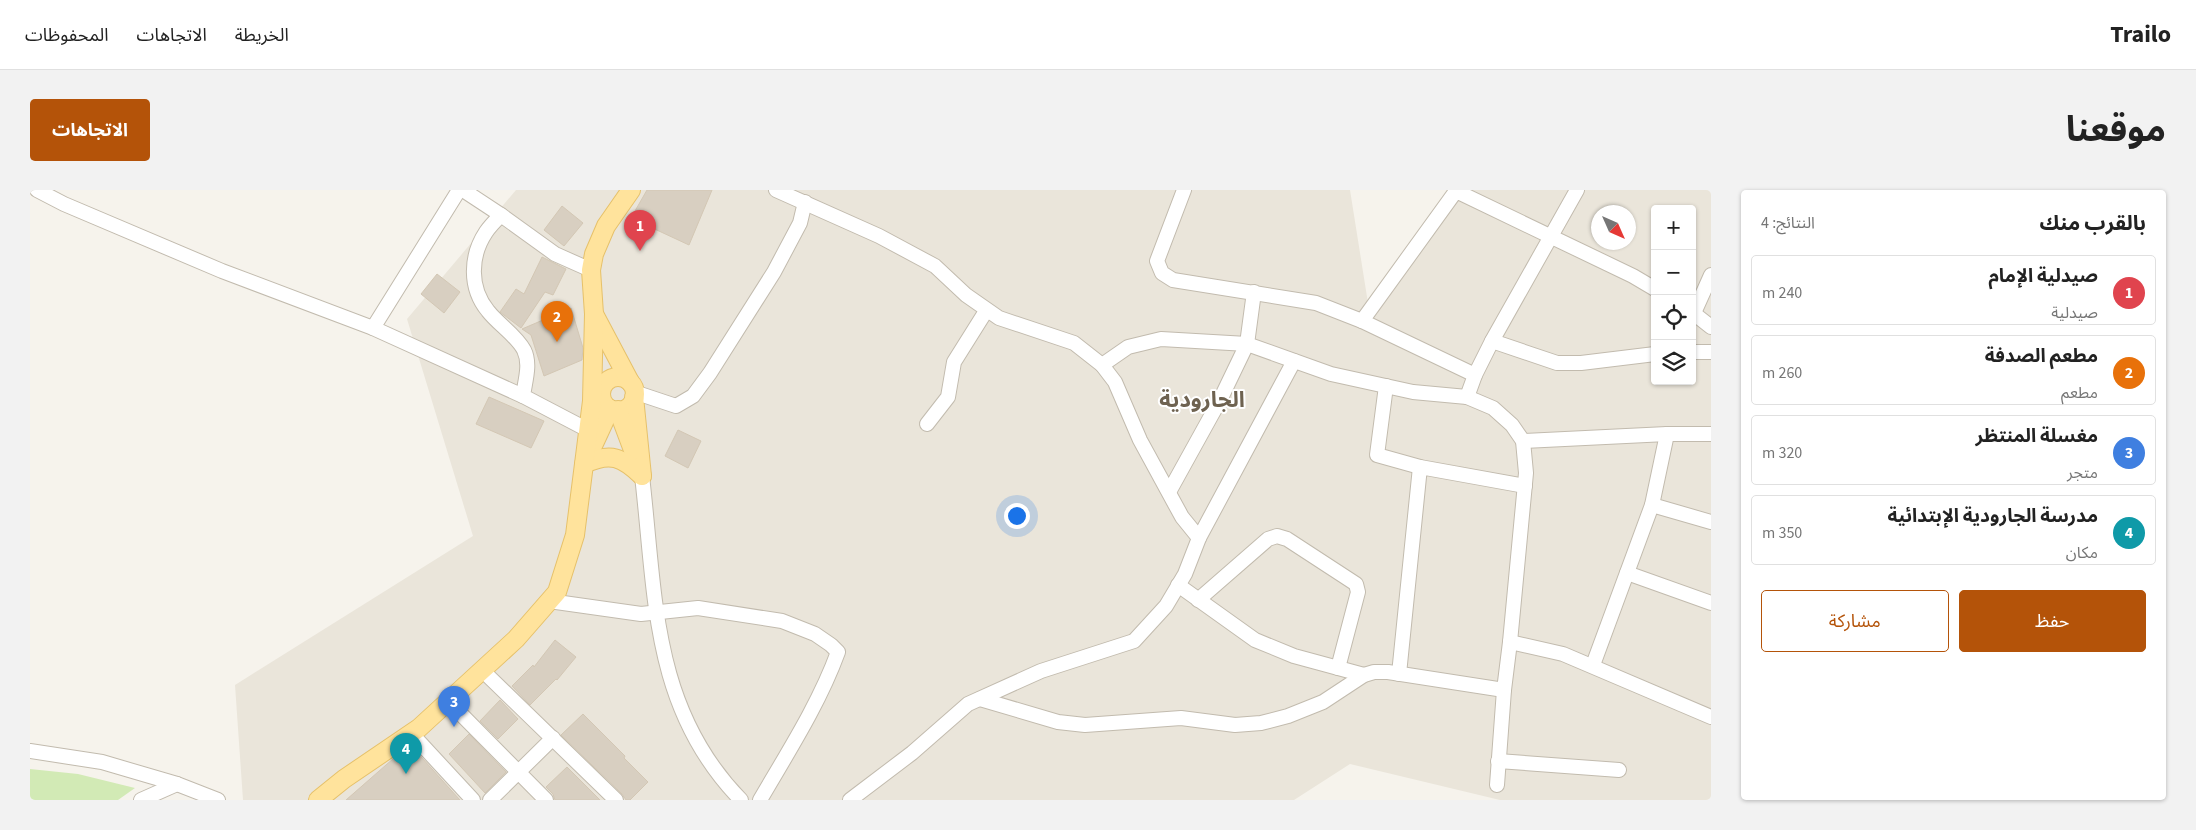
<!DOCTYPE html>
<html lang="ar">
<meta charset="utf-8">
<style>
:root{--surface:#fff;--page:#f2f2f2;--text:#222;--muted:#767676;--line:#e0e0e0;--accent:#b45309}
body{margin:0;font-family:"Source Sans 3","Noto Sans Arabic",sans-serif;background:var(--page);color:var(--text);direction:rtl}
.controls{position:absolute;right:15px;top:15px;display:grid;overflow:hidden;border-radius:5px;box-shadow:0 1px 4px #0004}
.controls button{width:45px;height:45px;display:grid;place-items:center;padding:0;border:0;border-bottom:1px solid var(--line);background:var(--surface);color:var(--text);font:25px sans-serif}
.compass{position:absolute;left:1561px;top:15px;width:45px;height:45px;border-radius:50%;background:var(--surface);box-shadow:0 1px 4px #0004;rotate:135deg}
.you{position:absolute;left:986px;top:325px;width:18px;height:18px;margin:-12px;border:4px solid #fff;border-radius:50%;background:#1a73e8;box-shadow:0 0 0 8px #1a73e833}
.badge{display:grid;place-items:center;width:32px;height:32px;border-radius:50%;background:var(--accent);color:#fff;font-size:16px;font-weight:700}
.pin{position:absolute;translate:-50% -41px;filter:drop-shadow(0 1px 2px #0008)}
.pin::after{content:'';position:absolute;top:26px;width:18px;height:15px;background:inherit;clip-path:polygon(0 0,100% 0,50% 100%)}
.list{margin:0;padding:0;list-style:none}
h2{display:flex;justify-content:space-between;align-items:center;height:65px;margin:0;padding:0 20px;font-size:21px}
h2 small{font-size:16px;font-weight:400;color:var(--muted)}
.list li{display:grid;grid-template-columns:32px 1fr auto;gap:15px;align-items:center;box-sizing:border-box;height:70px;margin:0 10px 10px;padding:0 10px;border:1px solid var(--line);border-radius:5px}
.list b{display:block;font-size:19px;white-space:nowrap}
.list p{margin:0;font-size:16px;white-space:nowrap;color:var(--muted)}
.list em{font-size:16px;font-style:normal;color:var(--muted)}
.actions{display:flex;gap:10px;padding:15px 20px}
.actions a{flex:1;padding:11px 0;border:1px solid var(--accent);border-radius:5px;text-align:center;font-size:18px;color:var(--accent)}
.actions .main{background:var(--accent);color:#fff}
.icon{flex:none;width:28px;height:28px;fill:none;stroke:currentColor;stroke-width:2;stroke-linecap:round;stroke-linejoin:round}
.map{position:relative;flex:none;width:1681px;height:610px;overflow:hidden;direction:ltr;border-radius:5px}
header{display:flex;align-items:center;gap:30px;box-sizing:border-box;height:70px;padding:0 25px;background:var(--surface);border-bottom:1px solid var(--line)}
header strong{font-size:24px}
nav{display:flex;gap:28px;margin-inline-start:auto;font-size:18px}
.intro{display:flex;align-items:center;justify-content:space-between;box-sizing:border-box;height:120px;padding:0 30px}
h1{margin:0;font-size:35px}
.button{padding:12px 22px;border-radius:5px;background:var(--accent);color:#fff;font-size:18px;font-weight:700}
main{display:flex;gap:30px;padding:0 30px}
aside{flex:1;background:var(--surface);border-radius:5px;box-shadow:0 1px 4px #0004}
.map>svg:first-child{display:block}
.residential{fill:#eae5da;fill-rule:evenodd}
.green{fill:#d2eab5}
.building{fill:#d8cfc1;stroke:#d3c7b4}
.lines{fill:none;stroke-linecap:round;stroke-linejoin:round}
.minor-casing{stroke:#c2bbae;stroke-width:16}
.major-casing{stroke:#e6c16a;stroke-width:20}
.minor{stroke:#fff;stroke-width:14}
.major{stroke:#ffe39c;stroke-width:18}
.labels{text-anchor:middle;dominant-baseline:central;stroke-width:4;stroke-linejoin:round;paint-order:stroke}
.district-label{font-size:22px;font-weight:bold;fill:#6e6250;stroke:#fff}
</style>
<header>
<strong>Trailo</strong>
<nav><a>الخريطة</a><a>الاتجاهات</a><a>المحفوظات</a></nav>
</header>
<div class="intro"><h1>موقعنا</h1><a class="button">الاتجاهات</a></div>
<main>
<aside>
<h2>بالقرب منك<small>النتائج: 4</small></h2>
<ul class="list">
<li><span class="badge" style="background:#e0444e">1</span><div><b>صيدلية الإمام</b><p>صيدلية</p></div><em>240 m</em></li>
<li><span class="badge" style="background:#e8710a">2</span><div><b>مطعم الصدفة</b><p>مطعم</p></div><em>260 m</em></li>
<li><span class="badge" style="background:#3f7fe0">3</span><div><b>مغسلة المنتظر</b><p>متجر</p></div><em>320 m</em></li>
<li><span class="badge" style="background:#0f9aa8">4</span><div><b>مدرسة الجارودية الإبتدائية</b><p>مكان</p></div><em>350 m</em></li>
</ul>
<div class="actions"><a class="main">حفظ</a><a>مشاركة</a></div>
</aside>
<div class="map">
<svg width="1681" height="610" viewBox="0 0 1681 610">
<rect width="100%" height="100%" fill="#f6f3ec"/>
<path class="residential" d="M486,0H1320L1341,132L1435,0H1681V610H1470L1320,574L1264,610H213L205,495L443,346L377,129ZM1625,19H1662V191H1625ZM1568,22H1598V52H1568Z"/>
<polygon class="green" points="0,579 48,584 105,598 88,610 0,610"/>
<g class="building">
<polygon points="617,0 682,0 659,55 601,28"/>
<polygon points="532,16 553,33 534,56 514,40"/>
<polygon points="512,67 536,79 523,105 515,102 491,138 470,122 486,99 494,104"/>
<polygon points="407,84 430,102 414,123 391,104"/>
<polygon points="541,118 553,158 552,170 514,186 501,145 492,139"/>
<polygon points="459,207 514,231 501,258 446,234"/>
<polygon points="648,240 671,251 658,278 635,266"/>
<polygon points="525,450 546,467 527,490 526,489 500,515 482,496 503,475 504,477"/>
<polygon points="470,510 488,529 468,549 450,531"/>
<polygon points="553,524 595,566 594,568 618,592 600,610 596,610 592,604 531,545"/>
<polygon points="439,544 476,582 455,603 419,564"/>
<polygon points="378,558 383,558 430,610 316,610 364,568"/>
<polygon points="537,577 570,610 525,610 523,604 516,597"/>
</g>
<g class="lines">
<defs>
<g id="minor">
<polyline points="7,0 34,14 192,81 343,138"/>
<polyline points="429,0 343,138 493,206"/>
<polyline points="433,0 471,25"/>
<polyline points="746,0 849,46 905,76 936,105 969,128 1044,153 1072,175 1085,192 1110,250 1152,327 1169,348 1155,384 1136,416 1104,451 1011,481 938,514 882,563 820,610"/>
<polyline points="1154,0 1127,71 1132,83 1143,90 1286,113 1332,131 1445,185"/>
<polyline points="1662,122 1681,137"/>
<polyline points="1664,123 1681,85"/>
<polyline points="1332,131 1426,1 1603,86 1625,99"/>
<polyline points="1462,151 1527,173 1551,173 1625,164"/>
<polyline points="1662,162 1681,162"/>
<polyline points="1072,175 1098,157 1131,149 1217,154 1224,102"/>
<polyline points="1356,196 1347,265 1390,277"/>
<polyline points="604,202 646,216 663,206 680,183 744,82 770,33 775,12"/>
<polyline points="897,234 918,207 924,172 956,121"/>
<path d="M558,240L493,206C495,191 501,174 494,160C486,145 468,134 458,121C439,98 440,66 456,42C460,36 466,30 471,25L525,64L561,80"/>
<polyline points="1493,251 1637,244 1681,244"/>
<path d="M612,286C626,405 621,518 711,610"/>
<polyline points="1139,302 1191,208 1217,154 1301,184 1383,202 1437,207"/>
<polyline points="1622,315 1681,332"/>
<polyline points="1169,348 1264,171"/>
<polyline points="1597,383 1681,413"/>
<polyline points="1148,395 1225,450 1264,466 1334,485"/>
<polyline points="1168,410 1238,349 1247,346 1257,349 1326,394 1328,402 1308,478"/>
<path d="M519,411L611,424L668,418L752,431L785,444L801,455L808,462C789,514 758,562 730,610"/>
<polyline points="1480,452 1496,283 1493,251 1482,235 1463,218 1437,207 1445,185 1462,151 1547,0"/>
<polyline points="1563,475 1622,315 1637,244"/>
<polyline points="452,480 586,610"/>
<polyline points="1369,484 1390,277 1495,296"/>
<polyline points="950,509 1028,532 1055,535 1151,528 1205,535 1231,533 1258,526 1293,512 1334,485 1344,482 1358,482 1474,500 1480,452 1533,464 1681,527"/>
<polyline points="418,511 516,610"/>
<polyline points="381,543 443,610"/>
<polyline points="0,561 72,572 147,594 188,610"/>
<polyline points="1468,571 1589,580"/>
<polyline points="1467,595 1474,500"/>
<polyline points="111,610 147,594"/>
<polyline points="460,610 523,548"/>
</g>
<g id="major">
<circle cx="588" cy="204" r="17"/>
<polyline points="600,192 564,124 561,80 564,64 576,36 601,0"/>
<polyline points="604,207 612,286"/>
<polyline points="588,220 603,260"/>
<polyline points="561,260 580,219"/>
<path d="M554,274C581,262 592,267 612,286"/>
<polyline points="288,610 314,589 389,538 486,449 527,402 545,345 562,211 564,124"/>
</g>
</defs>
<use href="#minor" class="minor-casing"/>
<use href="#major" class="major-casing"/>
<use href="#minor" class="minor"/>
<use href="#major" class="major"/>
</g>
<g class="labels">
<g class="district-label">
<text x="1172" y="210">الجارودية</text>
</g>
</g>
</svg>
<div class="controls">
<button>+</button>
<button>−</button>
<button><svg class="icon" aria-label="locate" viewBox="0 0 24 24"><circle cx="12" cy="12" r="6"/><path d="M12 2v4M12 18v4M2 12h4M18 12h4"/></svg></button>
<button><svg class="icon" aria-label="layers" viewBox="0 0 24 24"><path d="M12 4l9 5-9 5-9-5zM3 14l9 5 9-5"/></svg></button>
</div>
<svg class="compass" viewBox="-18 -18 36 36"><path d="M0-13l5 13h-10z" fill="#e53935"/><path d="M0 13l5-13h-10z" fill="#767676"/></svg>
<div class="you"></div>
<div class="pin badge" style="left:610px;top:61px;background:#e0444e">1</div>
<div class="pin badge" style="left:527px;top:152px;background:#e8710a">2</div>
<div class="pin badge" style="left:424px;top:537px;background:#3f7fe0">3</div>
<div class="pin badge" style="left:376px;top:584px;background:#0f9aa8">4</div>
</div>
</main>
